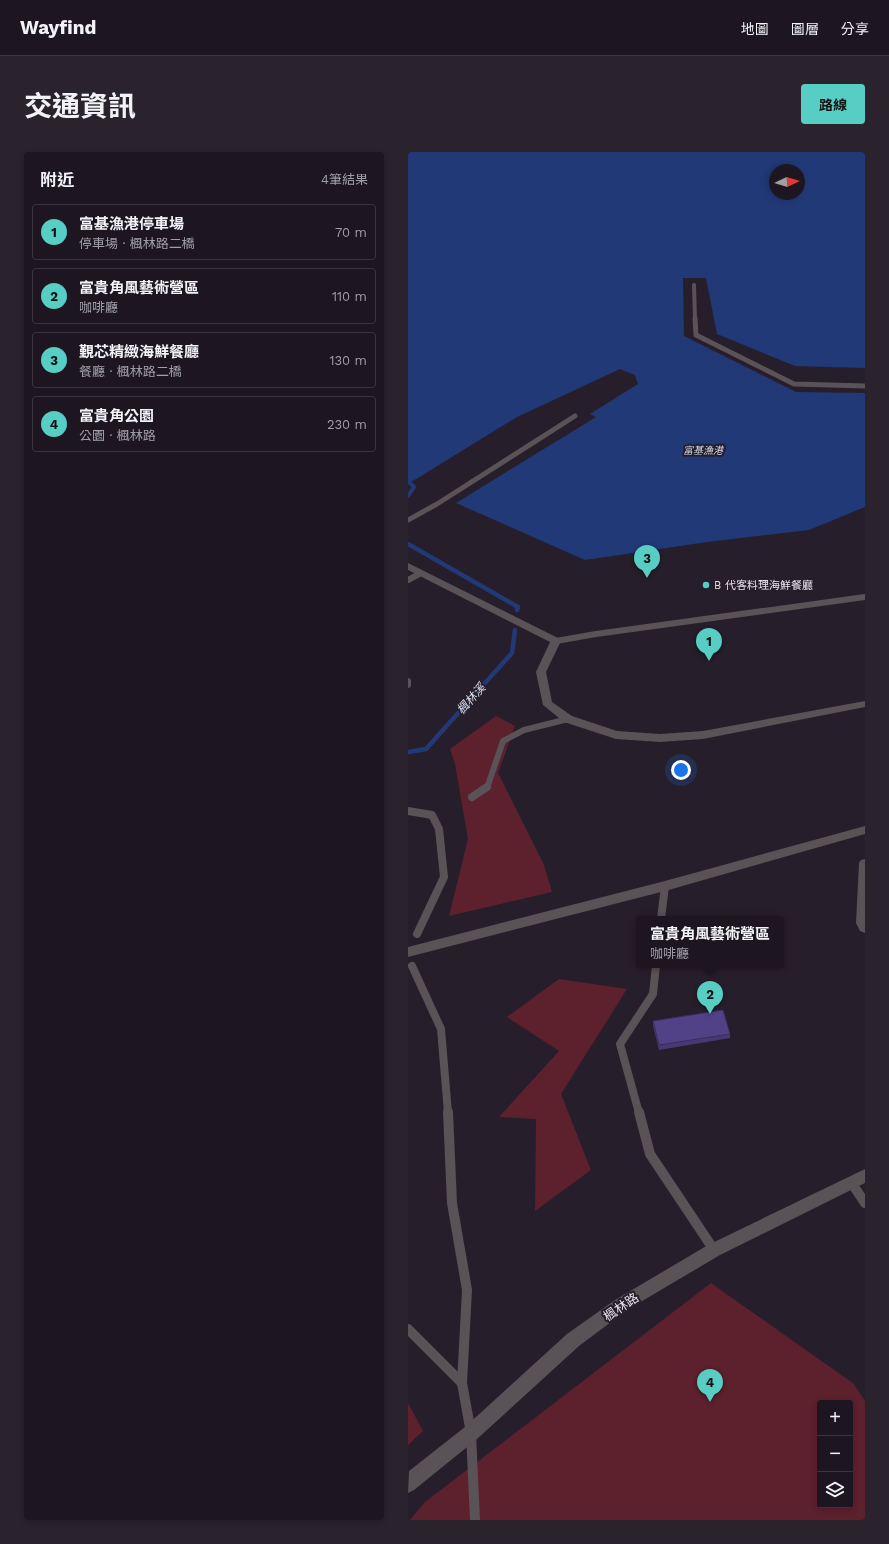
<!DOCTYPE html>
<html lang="zh-TW">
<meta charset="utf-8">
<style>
:root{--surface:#1d1620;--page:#2a232d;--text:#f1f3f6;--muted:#a09fa5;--line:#3b353e;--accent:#56cec3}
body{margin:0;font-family:"Work Sans","Noto Sans TC",sans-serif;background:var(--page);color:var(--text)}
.controls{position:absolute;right:12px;bottom:12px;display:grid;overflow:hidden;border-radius:4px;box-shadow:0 2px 6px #0003}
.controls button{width:36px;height:36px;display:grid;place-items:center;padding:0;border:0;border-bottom:1px solid var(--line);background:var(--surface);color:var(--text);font:20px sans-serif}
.compass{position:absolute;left:361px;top:12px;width:36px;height:36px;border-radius:50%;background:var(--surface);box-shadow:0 2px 6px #0003;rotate:86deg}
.you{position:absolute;left:273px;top:618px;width:14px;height:14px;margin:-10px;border:3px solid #fff;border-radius:50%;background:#1a73e8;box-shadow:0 0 0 6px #1a73e833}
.badge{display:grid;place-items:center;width:26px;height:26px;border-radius:50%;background:var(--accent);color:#111;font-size:13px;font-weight:700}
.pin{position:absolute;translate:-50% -33px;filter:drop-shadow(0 1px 2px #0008)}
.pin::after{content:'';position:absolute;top:21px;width:14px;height:12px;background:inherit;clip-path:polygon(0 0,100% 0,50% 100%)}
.popup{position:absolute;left:228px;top:764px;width:148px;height:52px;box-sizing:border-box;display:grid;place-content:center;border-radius:4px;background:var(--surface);filter:drop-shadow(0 1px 3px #0005);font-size:13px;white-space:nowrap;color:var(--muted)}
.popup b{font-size:15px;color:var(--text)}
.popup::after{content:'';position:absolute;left:50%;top:100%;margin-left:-8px;border:8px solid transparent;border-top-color:var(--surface)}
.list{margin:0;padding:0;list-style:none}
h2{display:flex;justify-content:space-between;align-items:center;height:52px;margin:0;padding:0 16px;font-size:17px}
h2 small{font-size:13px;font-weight:400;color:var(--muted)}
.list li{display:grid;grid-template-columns:26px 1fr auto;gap:12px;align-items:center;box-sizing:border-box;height:56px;margin:0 8px 8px;padding:0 8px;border:1px solid var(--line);border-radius:4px}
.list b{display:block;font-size:15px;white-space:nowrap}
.list p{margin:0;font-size:13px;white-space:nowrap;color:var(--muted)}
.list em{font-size:13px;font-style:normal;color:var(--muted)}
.icon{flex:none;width:22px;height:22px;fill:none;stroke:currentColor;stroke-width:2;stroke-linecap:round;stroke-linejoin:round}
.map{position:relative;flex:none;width:457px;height:1368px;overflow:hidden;border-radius:4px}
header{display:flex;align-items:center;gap:24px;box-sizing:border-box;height:56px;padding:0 20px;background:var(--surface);border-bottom:1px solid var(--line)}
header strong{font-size:19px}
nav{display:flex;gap:22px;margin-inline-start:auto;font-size:14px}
.intro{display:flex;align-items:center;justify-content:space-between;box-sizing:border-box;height:96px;padding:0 24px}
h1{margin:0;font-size:28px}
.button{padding:10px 18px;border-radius:4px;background:var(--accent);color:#111;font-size:14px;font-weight:700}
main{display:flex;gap:24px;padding:0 24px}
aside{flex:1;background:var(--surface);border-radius:4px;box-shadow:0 2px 6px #0003}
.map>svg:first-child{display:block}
.green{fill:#5d202d;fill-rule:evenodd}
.water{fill:#213977;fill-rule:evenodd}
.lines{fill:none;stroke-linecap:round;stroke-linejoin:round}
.stream-far1{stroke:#213977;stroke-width:4}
.stream{stroke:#213977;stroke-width:4.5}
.service-far4{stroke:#595256;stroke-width:4}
.service-far3{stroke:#595256;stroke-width:5}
.service-far2{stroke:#595256;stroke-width:6}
.service-far1{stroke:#595256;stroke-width:8}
.service{stroke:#595256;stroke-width:10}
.minor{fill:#595256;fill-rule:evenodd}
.wall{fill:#463974}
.building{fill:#514287;stroke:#392e5e}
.poi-dot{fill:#56cec3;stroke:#271e2b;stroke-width:1.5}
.labels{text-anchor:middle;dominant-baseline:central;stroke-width:4;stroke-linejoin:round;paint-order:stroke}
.far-water-label{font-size:10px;font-style:italic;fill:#d4ddf0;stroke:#271e2b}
.poi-label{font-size:11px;fill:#e6e0e8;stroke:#271e2b;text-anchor:start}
.water-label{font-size:12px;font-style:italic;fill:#d4ddf0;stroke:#271e2b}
.near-street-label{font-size:13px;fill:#e6e0e8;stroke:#271e2b}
</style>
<header>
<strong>Wayfind</strong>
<nav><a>地圖</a><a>圖層</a><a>分享</a></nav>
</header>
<div class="intro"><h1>交通資訊</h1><a class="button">路線</a></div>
<main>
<aside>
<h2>附近<small>4筆結果</small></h2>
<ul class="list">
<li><span class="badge">1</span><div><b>富基漁港停車場</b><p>停車場 · 楓林路二橋</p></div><em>70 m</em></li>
<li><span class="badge">2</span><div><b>富貴角風藝術營區</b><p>咖啡廳</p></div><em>110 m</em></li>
<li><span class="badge">3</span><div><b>覲芯精緻海鮮餐廳</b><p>餐廳 · 楓林路二橋</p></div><em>130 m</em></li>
<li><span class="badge">4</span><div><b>富貴角公園</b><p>公園 · 楓林路</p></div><em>230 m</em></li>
</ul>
</aside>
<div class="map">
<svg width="457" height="1368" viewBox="0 0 457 1368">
<rect width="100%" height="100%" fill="#271e2b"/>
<g class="green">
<polygon points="88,564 107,574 90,621 136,713 144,740 41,764 60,687 47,612 42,597"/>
<polygon points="151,827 219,837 153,942 183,1018 127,1059 128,967 91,965 151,899 99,865"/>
<path d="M303,1131L446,1232L457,1249V1368H2L17,1350ZM412,1251H442V1353H412Z"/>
<polygon points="0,1251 15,1279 0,1293"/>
</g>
<path class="water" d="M0,0H457V216L387,214L309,182L298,126H275L276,184L388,240L457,241V355L401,378L299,390L177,408L48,351L188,265L182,262L230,232L227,223L212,217L109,265L0,332ZM367,18H391V42H367Z"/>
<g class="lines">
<polyline class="stream-far1" points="0,329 6,335 0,344"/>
<g class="stream">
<polyline points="0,392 110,455 109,458"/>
<polyline points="0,600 18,597 104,501 107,478"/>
</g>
<polyline class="service-far4" points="286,133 287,167"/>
<g class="service-far3">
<polyline points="287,166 288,183 386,232 457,234"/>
<polyline points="0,368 29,352 167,264"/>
</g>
<g class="service-far2">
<polyline points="0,428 13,421"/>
<polyline points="148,489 188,482 457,445"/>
<polyline points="0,529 0,533"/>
<polyline points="79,636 95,589 116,578 160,567"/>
</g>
<g class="service-far1">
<polyline points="64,645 79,635"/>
<polyline points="0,659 24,663 31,677 36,725 9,782"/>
<polyline points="253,767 257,734"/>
<polyline points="4,814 33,877 40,961"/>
<polyline points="231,961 212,892 245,842 248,813"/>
</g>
<g class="service">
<polyline points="40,960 44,1051 59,1138 54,1231 63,1281 67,1368"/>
<polyline points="231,960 242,1002 306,1098"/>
<polyline points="443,1030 457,1051"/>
<polyline points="0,1177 54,1231"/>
</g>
<g class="minor">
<polygon points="0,411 152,487 153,489 138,520 144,550 164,564 209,579 252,582 295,579 457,549 457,555 295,587 252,590 208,587 156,570 135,553 128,520 142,490 0,418"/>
<polygon points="457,674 457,682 257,739 0,805 0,795 257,729"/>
<polygon points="457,707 457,781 452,779 448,771 451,711 453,708"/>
<polygon points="457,1017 457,1031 312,1103 219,1158 171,1194 69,1287 6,1338 0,1341 1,1319 57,1275 159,1182 207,1148 300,1093"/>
</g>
</g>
<polygon class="wall" points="245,869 322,882 322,886 251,898 245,874"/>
<polygon class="building" points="315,858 322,882 251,893 245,869"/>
<circle class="poi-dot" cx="298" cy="433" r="4"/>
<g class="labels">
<g class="far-water-label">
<text x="295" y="298">富基漁港</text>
</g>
<g class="poi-label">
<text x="306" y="433">B 代客料理海鮮餐廳</text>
</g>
<g class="water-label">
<text transform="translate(63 547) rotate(-48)">楓林溪</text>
</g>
<g class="near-street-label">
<text transform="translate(213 1155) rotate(-34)">楓林路</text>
</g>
</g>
</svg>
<div class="controls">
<button>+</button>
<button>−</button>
<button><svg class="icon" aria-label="layers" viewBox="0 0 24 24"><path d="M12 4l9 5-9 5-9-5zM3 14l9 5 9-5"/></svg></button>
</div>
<svg class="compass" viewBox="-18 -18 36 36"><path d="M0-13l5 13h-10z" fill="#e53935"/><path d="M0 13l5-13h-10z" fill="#a09fa5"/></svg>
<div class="you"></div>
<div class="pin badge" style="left:301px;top:509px">1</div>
<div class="pin badge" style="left:302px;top:862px">2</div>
<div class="popup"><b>富貴角風藝術營區</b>咖啡廳</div>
<div class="pin badge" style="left:239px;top:426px">3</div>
<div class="pin badge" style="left:302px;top:1250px">4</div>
</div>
</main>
